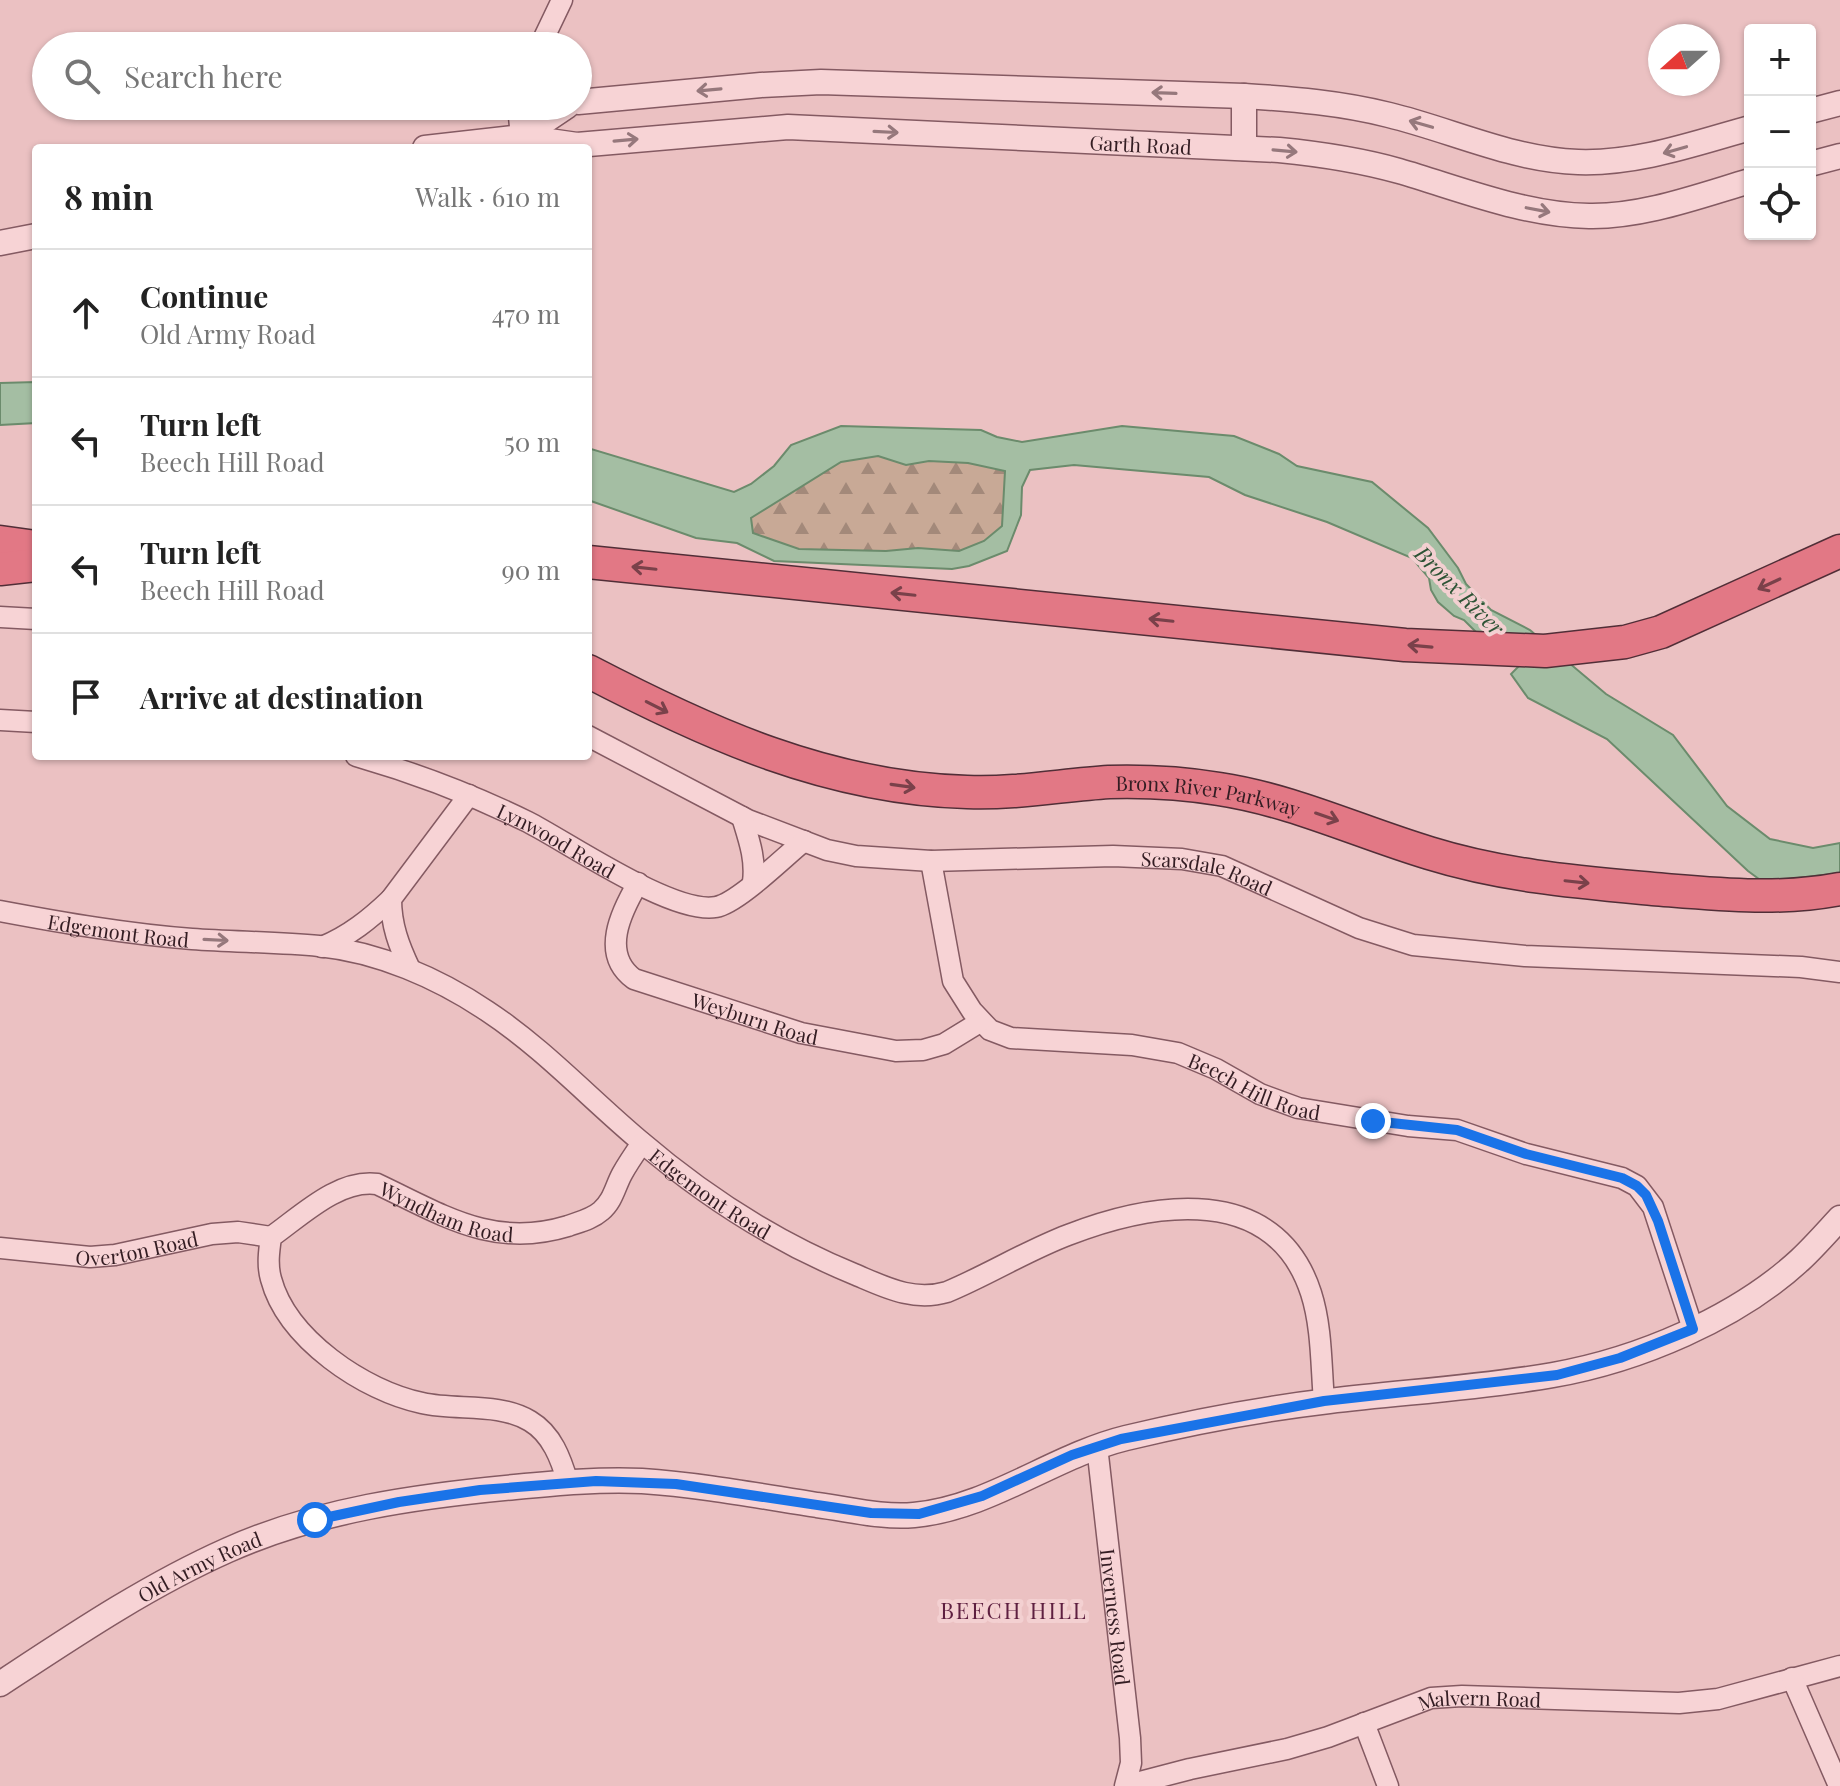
<!DOCTYPE html>
<meta charset="utf-8">
<style>
:root{--surface:#fff;--page:#f6f6f6;--text:#222;--muted:#767676;--line:#e0e0e0}
body{margin:0;font-family:"Playfair Display",serif;background:var(--page);color:var(--text)}
.controls{position:absolute;right:24px;top:24px;display:grid;overflow:hidden;border-radius:8px;box-shadow:0 2px 6px #0004}
.controls button{width:72px;height:72px;display:grid;place-items:center;padding:0;border:0;border-bottom:2px solid var(--line);background:var(--surface);color:var(--text);font:40px sans-serif}
.compass{position:absolute;left:1648px;top:24px;width:72px;height:72px;border-radius:50%;background:var(--surface);box-shadow:0 2px 6px #0004;rotate:249deg}
.stop{position:absolute;width:24px;height:24px;margin:-18px;border:6px solid #1a73e8;border-radius:50%;background:#fff}
.stop.end{background:#1a73e8;border-color:#fff;box-shadow:0 2px 8px #0008}
.list{margin:0;padding:0;list-style:none}
h2{display:flex;justify-content:space-between;align-items:center;height:104px;margin:0;padding:0 32px;font-size:34px}
h2 small{font-size:26px;font-weight:400;color:var(--muted)}
.list li{display:grid;grid-template-columns:52px 1fr auto;gap:24px;align-items:center;box-sizing:border-box;height:128px;padding:0 32px;border-top:2px solid var(--line)}
.list b{display:block;font-size:30px;white-space:nowrap}
.list p{margin:0;font-size:26px;white-space:nowrap;color:var(--muted)}
.list em{font-size:26px;font-style:normal;color:var(--muted)}
.icon{flex:none;width:44px;height:44px;fill:none;stroke:currentColor;stroke-width:2;stroke-linecap:round;stroke-linejoin:round}
.map{position:relative;flex:none;width:1840px;height:1786px;overflow:hidden}
.search{position:absolute;background:var(--surface);box-shadow:0 2px 6px #0004;left:32px;top:32px;width:560px;height:88px;display:flex;align-items:center;gap:20px;box-sizing:border-box;padding:0 28px;border-radius:44px;color:var(--muted);font-size:30px}
.panel{position:absolute;background:var(--surface);box-shadow:0 2px 6px #0004;left:32px;top:144px;width:560px;height:616px;border-radius:8px}
.map>svg:first-child{display:block}
.forest{fill:url(#forest-firs)}
.water{fill:#a4bea3;stroke:#6b8b6c;stroke-width:2;fill-rule:evenodd}
.lines{fill:none;stroke-linecap:round;stroke-linejoin:round}
.minor-casing{stroke:#845a62;stroke-width:23}
.tertiary-casing{stroke:#845a62;stroke-width:27}
.trunk-casing{stroke:#512e37;stroke-width:35}
.minor{stroke:#f7d3d5;stroke-width:20}
.tertiary{stroke:#f7d3d5;stroke-width:24}
.trunk{stroke:#e27885;stroke-width:32}
.oneway{stroke:#96787c}
.oneway2{stroke:#7a414a}
.route{stroke:#1a73e8;stroke-width:10}
.labels{text-anchor:middle;dominant-baseline:central;stroke-width:8;stroke-linejoin:round;paint-order:stroke}
.street-label{font-size:20px;fill:#341d23;stroke:#f3d0d1}
.water-label{font-size:22px;font-style:italic;fill:#2d5335;stroke:#f3d0d1}
.neighbourhood-label{font-size:22px;letter-spacing:2px;fill:#5e1f40;stroke:#f3d0d1}
</style>
<div class="map">
<svg width="1840" height="1786" viewBox="0 0 1840 1786">
<defs>
<pattern id="forest-firs" width="22" height="20" patternUnits="userSpaceOnUse" patternTransform="scale(2)"><rect width="22" height="20" fill="#c8a996"/><path d="M5 1l3.5 6h-7zM16 11l3.5 6h-7z" fill="#a3897a"/></pattern>
</defs>
<rect width="100%" height="100%" fill="#ebc1c2"/>
<polygon class="forest" points="878,456 906,465 929,461 968,463 1005,471 1003,526 984,541 959,551 917,548 886,551 799,549 753,533 750,519 841,462"/>
<g class="water">
<polygon points="36,382 36,423 0,425 0,383"/>
<path d="M841,426L981,430L997,437L1022,442L1122,426L1234,436L1279,454L1297,466L1372,482L1428,528L1458,568L1466,584L1491,610L1530,630L1606,694L1673,735L1727,806L1770,839L1813,848L1840,843V873L1763,882L1748,871L1607,739L1528,698L1511,674L1521,664L1493,633L1476,632L1464,620L1454,616L1438,602L1431,590L1429,578L1412,558L1327,522L1245,495L1209,477L1074,465L1030,470L1022,487L1021,515L1007,551L969,566L952,569L774,561L737,543L696,538L588,500V448L734,492L751,484L774,466L791,445ZM878,456L906,465L929,461L968,463L1005,471L1002,526L984,541L959,551L918,548L886,551L799,549L753,533L751,518L841,462Z"/>
</g>
<g class="lines">
<defs>
<g id="minor">
<polyline points="540,46 562,0"/>
<polyline points="518,106 521,137"/>
<polyline points="0,617 36,619"/>
<polyline points="0,720 36,722"/>
<path id="s1" d="M588,736L748,820L827,850L856,856L931,861L1113,856L1182,859L1222,866L1359,928L1413,945L1525,956L1801,967L1840,972"/>
<path id="s2" d="M356,756C415,773 473,795 528,822C569,843 673,915 716,907C738,903 784,857 804,841"/>
<path d="M742,817C749,840 756,859 753,882"/>
<path id="s3" d="M931,861L953,981L972,1011L990,1030L1011,1038L1132,1045L1178,1053L1216,1069L1260,1094L1298,1108L1408,1126L1457,1130L1526,1154L1622,1178L1637,1186L1653,1207L1693,1329"/>
<path id="s4" d="M638,883C621,912 600,954 634,979L801,1033L896,1051L923,1050L944,1044L980,1022"/>
<path id="s5" d="M0,911C64,923 127,934 192,939C234,942 277,942 319,946C378,952 438,978 487,1011C543,1048 588,1097 639,1140C703,1195 776,1242 854,1274C885,1287 913,1302 947,1292C988,1275 1026,1251 1068,1235C1153,1202 1275,1182 1311,1293C1322,1327 1321,1366 1324,1401"/>
<path d="M322,947C349,936 370,919 391,899"/>
<path d="M410,969C399,946 391,925 391,899L469,795"/>
<path id="s6" d="M0,1248L90,1257L115,1255L212,1234L238,1232L271,1237"/>
<path id="s7" d="M1097,1446L1130,1738L1131,1763L1125,1786L1190,1769L1287,1749L1328,1737L1431,1698L1462,1696L1679,1703L1718,1699L1840,1666"/>
<path id="s8" d="M568,1483C561,1459 552,1434 530,1421C498,1402 457,1411 422,1403C364,1391 287,1339 271,1279C267,1265 269,1251 271,1237C301,1216 338,1179 377,1184C443,1215 493,1249 568,1226C579,1222 592,1219 601,1211C613,1201 615,1187 622,1174C628,1163 635,1153 642,1143"/>
<polyline points="1792,1678 1839,1786"/>
<polyline points="1364,1723 1388,1786"/>
</g>
<g id="tertiary">
<path d="M578,102L761,85L821,82L1244,96C1293,99 1342,103 1389,115C1451,130 1513,160 1578,162C1637,164 1693,144 1750,128"/>
<polyline points="1810,111 1840,103"/>
<polyline points="521,137 567,106"/>
<path id="s9" d="M425,148L521,137L577,145L788,127L1279,150C1320,154 1360,160 1399,171C1461,189 1524,215 1589,216C1643,217 1699,196 1750,181"/>
<polyline points="1244,148 1244,96"/>
<polyline points="1810,164 1840,156"/>
<polyline points="0,243 36,236"/>
<path id="s10" d="M0,1684C73,1636 147,1586 228,1550C317,1510 418,1496 515,1487C557,1483 600,1479 642,1481C701,1485 759,1496 817,1505C849,1509 882,1518 914,1515C990,1508 1053,1456 1126,1438C1192,1422 1261,1409 1329,1401C1403,1392 1479,1388 1553,1375C1638,1360 1736,1319 1800,1260C1814,1247 1827,1232 1840,1218"/>
</g>
<g id="trunk">
<polyline points="0,542 36,547"/>
<polyline points="588,562 1405,645 1545,651 1625,642 1661,632 1840,551"/>
<polyline points="0,569 36,565"/>
<path id="s11" d="M588,671C709,734 828,788 967,792C1015,794 1062,785 1109,782C1146,781 1183,783 1219,789C1292,800 1359,832 1429,853C1503,876 1577,882 1653,889C1715,894 1778,901 1840,889"/>
</g>
</defs>
<use href="#minor" class="minor-casing"/>
<use href="#tertiary" class="tertiary-casing"/>
<use href="#trunk" class="trunk-casing"/>
<use href="#minor" class="minor"/>
<use href="#tertiary" class="tertiary"/>
<use href="#trunk" class="trunk"/>
</g>
<defs><path id="oneway-shaft" d="M-6 0H5M1.5-3L5.5 0L1.5 3" fill="none" stroke-width="1.6" stroke-linecap="round" stroke-linejoin="round" transform="scale(2)"/></defs>
<g class="oneway">
<use href="#oneway-shaft" transform="translate(709 90) rotate(175)"/>
<use href="#oneway-shaft" transform="translate(1164 93) rotate(-178)"/>
<use href="#oneway-shaft" transform="translate(1421 124) rotate(-164)"/>
<use href="#oneway-shaft" transform="translate(886 132) rotate(3)"/>
<use href="#oneway-shaft" transform="translate(626 140) rotate(-5)"/>
<use href="#oneway-shaft" transform="translate(1675 150) rotate(164)"/>
<use href="#oneway-shaft" transform="translate(1285 151) rotate(5)"/>
<use href="#oneway-shaft" transform="translate(1538 210) rotate(11)"/>
<use href="#oneway-shaft" transform="translate(216 940) rotate(3)"/>
</g>
<g class="oneway2">
<use href="#oneway-shaft" transform="translate(644 568) rotate(-174)"/>
<use href="#oneway-shaft" transform="translate(1769 584) rotate(155)"/>
<use href="#oneway-shaft" transform="translate(903 594) rotate(-174)"/>
<use href="#oneway-shaft" transform="translate(1161 620) rotate(-174)"/>
<use href="#oneway-shaft" transform="translate(1420 646) rotate(-175)"/>
<use href="#oneway-shaft" transform="translate(657 707) rotate(27)"/>
<use href="#oneway-shaft" transform="translate(903 786) rotate(8)"/>
<use href="#oneway-shaft" transform="translate(1327 817) rotate(19)"/>
<use href="#oneway-shaft" transform="translate(1577 882) rotate(6)"/>
</g>
<g class="lines">
<polyline class="route" points="315,1520 399,1502 480,1490 596,1481 676,1484 871,1513 919,1514 982,1496 1072,1455 1121,1439 1324,1401 1557,1375 1620,1358 1693,1329 1658,1221 1646,1195 1637,1186 1622,1178 1526,1154 1457,1130 1373,1121"/>
</g>
<g class="labels">
<g class="street-label">
<text stroke="none"><textPath href="#s9" startOffset="718">Garth Road</textPath></text>
<text stroke="none"><textPath href="#s11" startOffset="644">Bronx River Parkway</textPath></text>
<text stroke="none"><textPath href="#s2" startOffset="218">Lynwood Road</textPath></text>
<text stroke="none"><textPath href="#s1" startOffset="648">Scarsdale Road</textPath></text>
<text stroke="none"><textPath href="#s5" startOffset="120">Edgemont Road</textPath></text>
<text stroke="none"><textPath href="#s4" startOffset="234">Weyburn Road</textPath></text>
<text stroke="none"><textPath href="#s3" startOffset="458">Beech Hill Road</textPath></text>
<text stroke="none"><textPath href="#s5" startOffset="792">Edgemont Road</textPath></text>
<text stroke="none"><textPath href="#s8" startOffset="628">Wyndham Road</textPath></text>
<text stroke="none"><textPath href="#s6" startOffset="138">Overton Road</textPath></text>
<text stroke="none"><textPath href="#s10" startOffset="232">Old Army Road</textPath></text>
<text stroke="none"><textPath href="#s7" startOffset="172">Inverness Road</textPath></text>
<text stroke="none"><textPath href="#s7" startOffset="710">Malvern Road</textPath></text>
</g>
<g class="water-label">
<text transform="translate(1460 590) rotate(45)">Bronx River</text>
</g>
<g class="neighbourhood-label">
<text x="1014" y="1610">BEECH HILL</text>
</g>
</g>
</svg>
<div class="controls">
<button>+</button>
<button>−</button>
<button><svg class="icon" aria-label="locate" viewBox="0 0 24 24"><circle cx="12" cy="12" r="6"/><path d="M12 2v4M12 18v4M2 12h4M18 12h4"/></svg></button>
</div>
<svg class="compass" viewBox="-18 -18 36 36"><path d="M0-13l5 13h-10z" fill="#e53935"/><path d="M0 13l5-13h-10z" fill="#767676"/></svg>
<div class="stop" style="left:315px;top:1520px"></div>
<div class="stop end" style="left:1373px;top:1121px"></div>
<div class="search"><svg class="icon" aria-label="search" viewBox="0 0 24 24"><circle cx="10" cy="10" r="6"/><path d="M15 15l6 6"/></svg>Search here</div>
<section class="panel">
<h2>8 min<small>Walk · 610 m</small></h2>
<ul class="list">
<li><svg class="icon" aria-label="ahead" viewBox="0 0 24 24"><path d="M12 20V5M6 11l6-6 6 6"/></svg><div><b>Continue</b><p>Old Army Road</p></div><em>470 m</em></li>
<li><svg class="icon" aria-label="left" viewBox="0 0 24 24"><path d="M17 20v-9H6M10 6l-5 5 5 5"/></svg><div><b>Turn left</b><p>Beech Hill Road</p></div><em>50 m</em></li>
<li><svg class="icon" aria-label="left" viewBox="0 0 24 24"><path d="M17 20v-9H6M10 6l-5 5 5 5"/></svg><div><b>Turn left</b><p>Beech Hill Road</p></div><em>90 m</em></li>
<li><svg class="icon" aria-label="arrive" viewBox="0 0 24 24"><path d="M6 21V4h12l-3 4 3 4H6"/></svg><div><b>Arrive at destination</b></div></li>
</ul>
</section>
</div>
